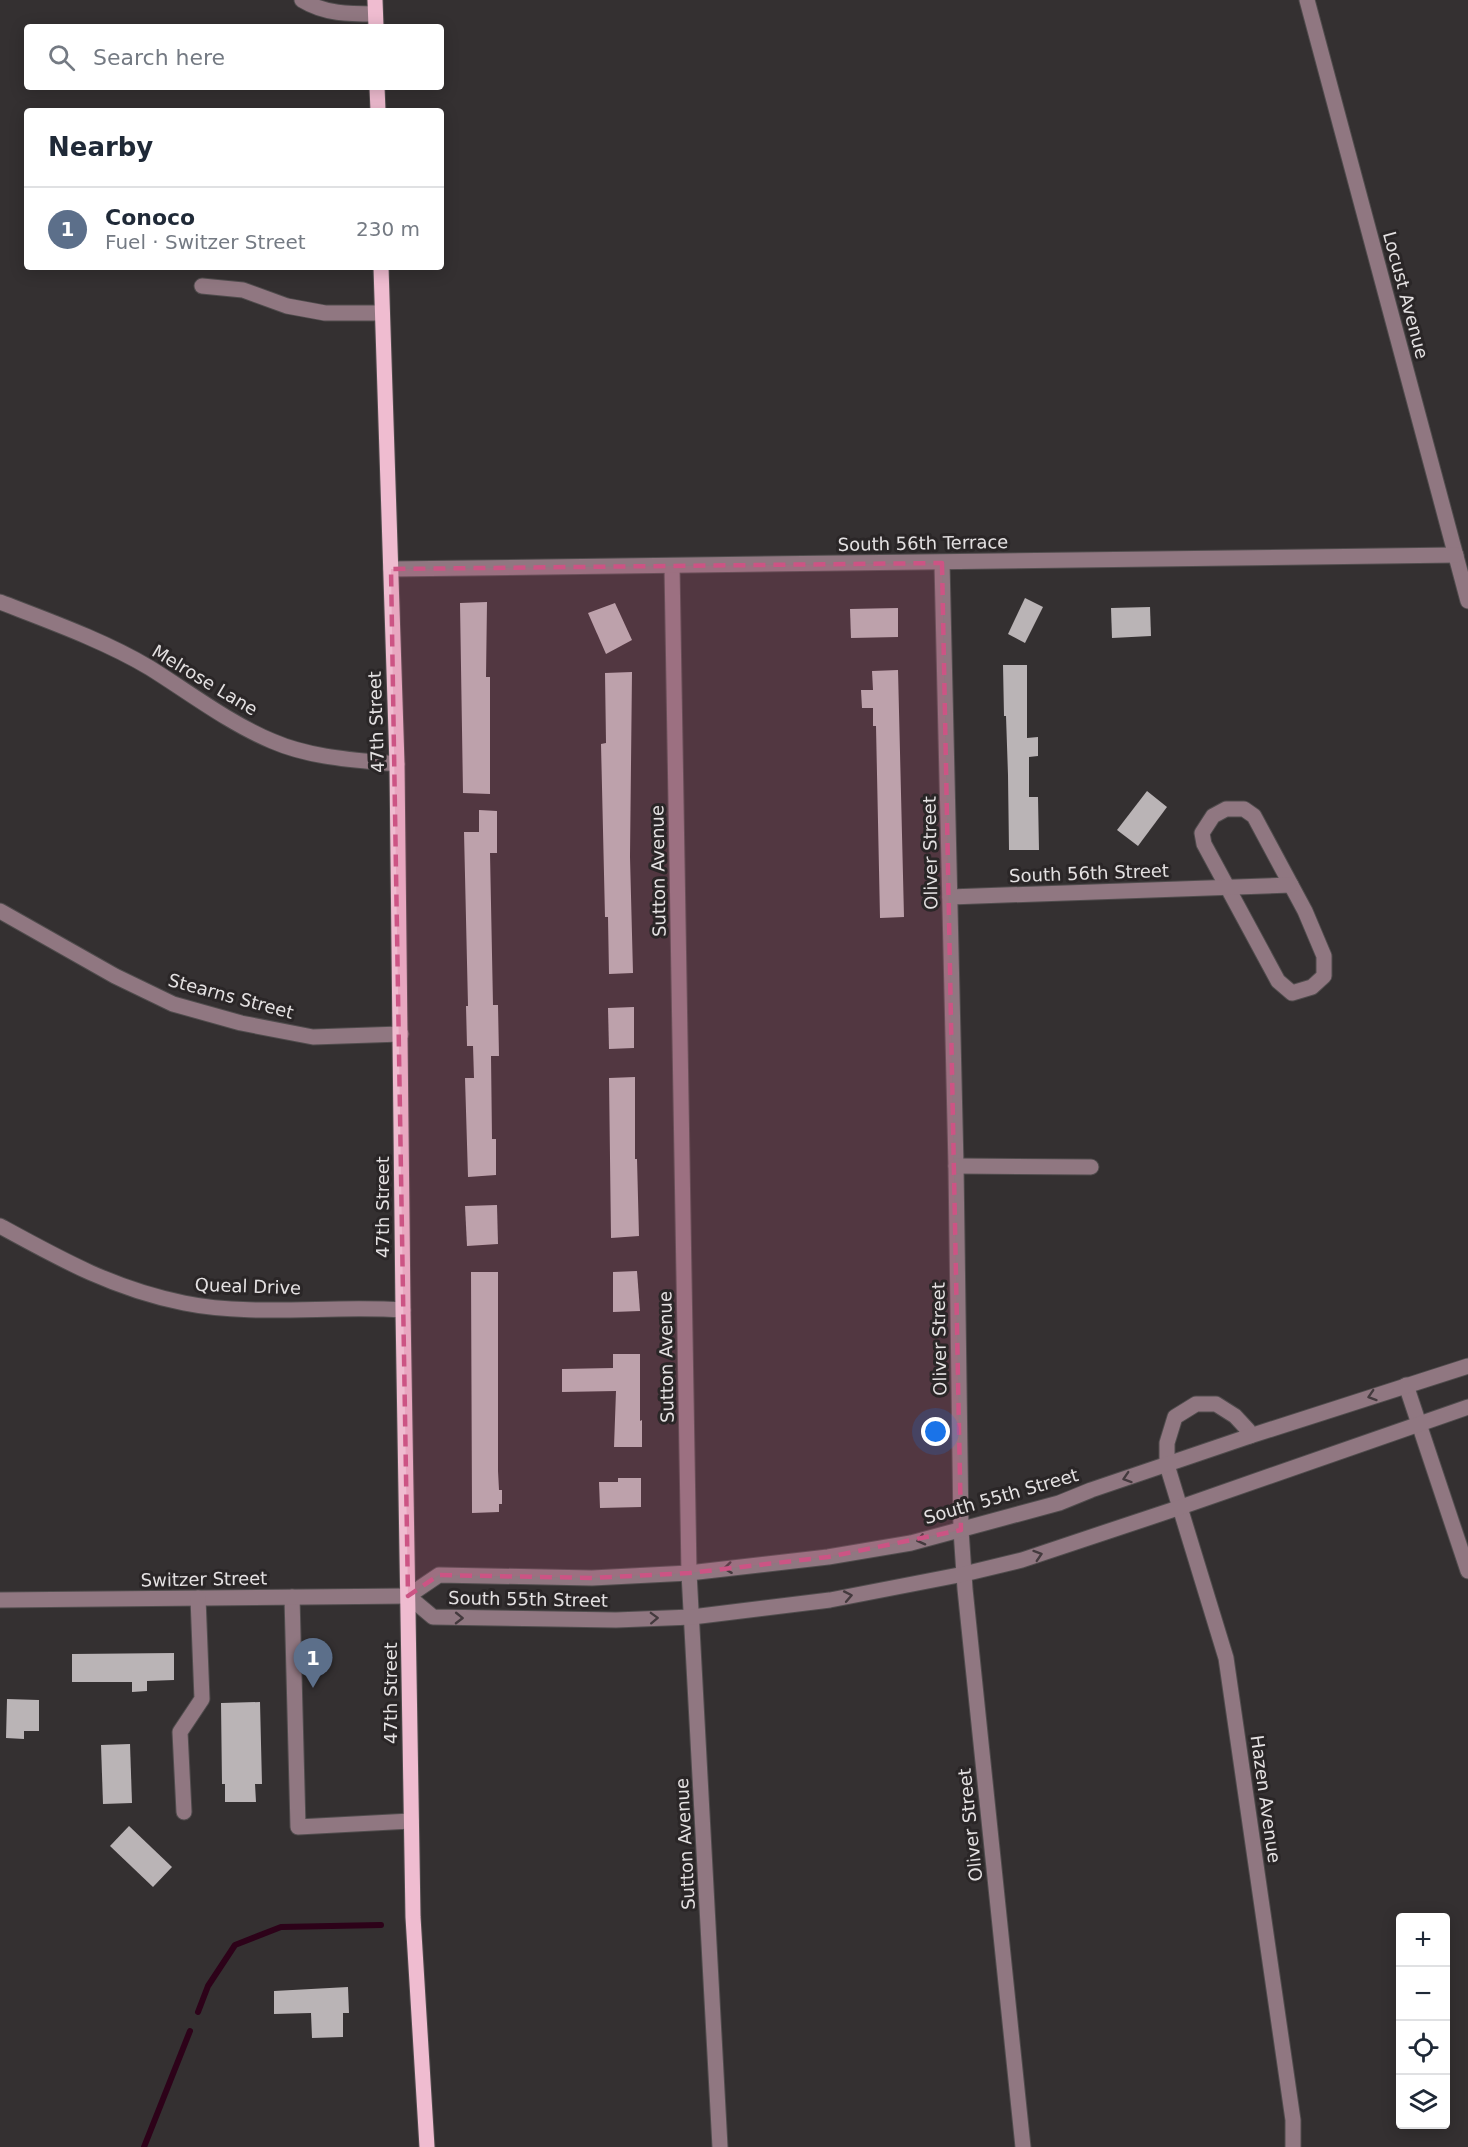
<!DOCTYPE html>
<meta charset="utf-8">
<style>
:root{--surface:#fff;--page:#f6f6f7;--text:#1f2937;--muted:#747a83;--line:#e0e1e3;--accent:#111827}
body{margin:0;font-family:"DejaVu Sans",sans-serif;background:var(--page);color:var(--text)}
.controls{position:absolute;right:18px;bottom:18px;display:grid;overflow:hidden;border-radius:6px;box-shadow:0 3px 15px #0003}
.controls button{width:54px;height:54px;display:grid;place-items:center;padding:0;border:0;border-bottom:2px solid var(--line);background:var(--surface);color:var(--text);font:30px sans-serif}
.you{position:absolute;left:936px;top:1432px;width:21px;height:21px;margin:-15px;border:4px solid #fff;border-radius:50%;background:#1a73e8;box-shadow:0 0 0 9px #1a73e833}
.badge{display:grid;place-items:center;width:39px;height:39px;border-radius:50%;background:var(--accent);color:#fff;font-size:20px;font-weight:700}
.pin{position:absolute;translate:-50% -50px;filter:drop-shadow(0 2px 3px #0008)}
.pin::after{content:'';position:absolute;top:32px;width:21px;height:18px;background:inherit;clip-path:polygon(0 0,100% 0,50% 100%)}
.list{margin:0;padding:0;list-style:none}
h2{display:flex;justify-content:space-between;align-items:center;height:78px;margin:0;padding:0 24px;font-size:26px}
h2 small{font-size:20px;font-weight:400;color:var(--muted)}
.list li{display:grid;grid-template-columns:39px 1fr auto;gap:18px;align-items:center;box-sizing:border-box;height:84px;padding:0 24px;border-top:2px solid var(--line)}
.list b{display:block;font-size:22px;white-space:nowrap}
.list p{margin:0;font-size:20px;white-space:nowrap;color:var(--muted)}
.list em{font-size:20px;font-style:normal;color:var(--muted)}
.icon{flex:none;width:33px;height:33px;fill:none;stroke:currentColor;stroke-width:2;stroke-linecap:round;stroke-linejoin:round}
.map{position:relative;flex:none;width:1468px;height:2147px;overflow:hidden}
.search{position:absolute;background:var(--surface);box-shadow:0 3px 15px #0003;left:24px;top:24px;width:420px;height:66px;display:flex;align-items:center;gap:15px;box-sizing:border-box;padding:0 21px;border-radius:6px;color:var(--muted);font-size:22px}
.panel{position:absolute;background:var(--surface);box-shadow:0 3px 15px #0003;left:24px;top:108px;width:420px;height:162px;border-radius:6px}
.map>svg:first-child{display:block}
.lines{fill:none;stroke-linecap:round;stroke-linejoin:round}
.stream{stroke:#2d0219;stroke-width:6}
.building{fill:#bab4b6}
.minor-casing{stroke:#504c4d;stroke-width:17}
.major-casing{stroke:#504c4d;stroke-width:17}
.minor{stroke:#907781;stroke-width:15}
.major{stroke:#efbcd0;stroke-width:15}
.oneway{stroke:#443a3e}
.marked{fill:#cc5484;fill-opacity:0.2;stroke:#cc5484;stroke-width:4.5;stroke-dasharray:12 8;stroke-linejoin:round}
.labels{text-anchor:middle;dominant-baseline:central;stroke-width:6;stroke-linejoin:round;paint-order:stroke}
.street-label{font-size:18px;fill:#e4e1e2;stroke:#2a2627}
</style>
<div class="map">
<svg width="1468" height="2147" viewBox="0 0 1468 2147">
<rect width="100%" height="100%" fill="#343031"/>
<g class="lines">
<g class="stream">
<polyline points="198,2012 208,1986 235,1945 281,1927 381,1925"/>
<polyline points="144,2147 190,2031"/>
</g>
</g>
<g class="building">
<polygon points="1025,598 1043,607 1025,643 1008,634"/>
<polygon points="487,602 486,677 490,677 490,794 463,793 460,603"/>
<polygon points="615,603 632,640 606,654 588,613"/>
<polygon points="1150,607 1151,636 1112,638 1111,608"/>
<polygon points="898,608 898,637 851,638 850,609"/>
<polygon points="1003,665 1027,665 1027,738 1038,737 1038,756 1029,757 1029,797 1038,797 1039,850 1009,850 1008,775 1006,716 1004,716"/>
<polygon points="898,670 904,917 880,918 876,726 873,726 873,708 862,708 861,690 873,690 872,671"/>
<polygon points="632,672 630,857 633,973 609,974 608,917 605,917 601,744 606,743 605,673"/>
<polygon points="1147,791 1167,807 1138,846 1117,830"/>
<polygon points="479,810 497,811 497,853 490,853 493,1005 498,1005 499,1056 491,1056 492,1139 496,1139 496,1175 468,1177 465,1078 474,1078 473,1046 467,1046 466,1006 468,1006 464,832 479,832"/>
<polygon points="634,1007 634,1048 609,1049 608,1008"/>
<polygon points="635,1077 635,1159 637,1159 639,1236 611,1238 609,1078"/>
<polygon points="497,1205 498,1244 467,1246 465,1206"/>
<polygon points="637,1271 640,1311 613,1312 613,1272"/>
<polygon points="471,1272 498,1272 498,1471 499,1490 502,1490 502,1504 499,1504 499,1512 472,1513"/>
<polygon points="613,1354 640,1354 640,1421 642,1420 642,1447 614,1447 616,1391 562,1392 562,1369 613,1368"/>
<polygon points="618,1478 641,1478 641,1507 600,1508 599,1482 618,1482"/>
<polygon points="174,1653 174,1680 147,1681 147,1691 132,1692 132,1682 72,1682 72,1654"/>
<polygon points="7,1699 39,1700 39,1731 24,1731 24,1739 6,1738"/>
<polygon points="260,1702 262,1784 255,1784 256,1802 225,1802 225,1784 222,1784 221,1703"/>
<polygon points="130,1744 132,1803 103,1804 101,1745"/>
<polygon points="129,1826 172,1867 153,1887 110,1846"/>
<polygon points="348,1987 349,2013 343,2013 343,2037 312,2038 311,2013 274,2014 274,1991"/>
</g>
<g class="lines">
<defs>
<g id="minor">
<path d="M302,0C325,14 349,14 375,14"/>
<polyline points="1307,0 1468,601"/>
<polyline points="202,286 243,290 287,306 325,313 382,313"/>
<polyline points="942,563 956,1166 961,1530 965,1589 1023,2147"/>
<polyline points="672,566 689,1573 720,2147"/>
<polyline points="391,569 1456,555"/>
<path d="M0,602C49,621 105,641 150,668C190,693 229,723 272,741C311,758 355,760 397,764"/>
<polygon points="1226,809 1244,809 1254,816 1305,911 1324,956 1324,976 1312,987 1292,993 1278,981 1204,844 1202,833 1213,816"/>
<polyline points="950,897 1291,885"/>
<polyline points="0,911 115,976 173,1004 241,1023 313,1037 401,1034"/>
<polyline points="956,1166 1091,1167"/>
<path d="M0,1226C62,1260 114,1289 184,1303C253,1317 332,1305 403,1310"/>
<polyline points="1406,1385 1468,1571"/>
<polyline points="1250,1436 1248,1430 1235,1416 1216,1404 1196,1404 1175,1417 1167,1443 1167,1465 1226,1658 1293,2120 1293,2147"/>
<polyline points="408,1596 433,1617 616,1620 692,1617 830,1600 964,1574 1022,1560 1181,1507 1468,1407"/>
<polyline points="408,1596 439,1575 592,1578 689,1573 828,1557 911,1543 1059,1503 1091,1490 1250,1436 1468,1366"/>
<polyline points="292,1597 298,1827 411,1821"/>
<polyline points="0,1600 408,1596"/>
<polyline points="184,1812 180,1732 202,1699 198,1598"/>
</g>
<g id="major">
<polyline points="375,0 376,27"/>
<polyline points="377,87 378,111"/>
<polyline points="381,267 397,764 403,1310 413,1917 427,2147"/>
</g>
</defs>
<use href="#minor" class="minor-casing"/>
<use href="#major" class="major-casing"/>
<use href="#minor" class="minor"/>
<use href="#major" class="major"/>
</g>
<defs><path id="oneway-chevron" d="M-2-3.5L2.5 0L-2 3.5" fill="none" stroke-width="1.6" stroke-linecap="round" stroke-linejoin="round" transform="scale(1.5)"/></defs>
<g class="oneway">
<use href="#oneway-chevron" transform="translate(1372 1396) rotate(162)"/>
<use href="#oneway-chevron" transform="translate(1127 1478) rotate(162)"/>
<use href="#oneway-chevron" transform="translate(921 1540) rotate(166)"/>
<use href="#oneway-chevron" transform="translate(1038 1555) rotate(-18)"/>
<use href="#oneway-chevron" transform="translate(728 1568) rotate(173)"/>
<use href="#oneway-chevron" transform="translate(848 1596) rotate(-11)"/>
<use href="#oneway-chevron" transform="translate(459 1618) rotate(1)"/>
<use href="#oneway-chevron" transform="translate(654 1618) rotate(-2)"/>
</g>
<path class="marked" d="M942,563L961,1530L828,1557L689,1573L592,1578L439,1575L408,1596L391,569Z"/>
<g class="labels">
<g class="street-label">
<text transform="translate(1406 295) rotate(75)">Locust Avenue</text>
<text transform="translate(923 543) rotate(-1)">South 56th Terrace</text>
<text transform="translate(205 680) rotate(31)">Melrose Lane</text>
<text transform="translate(376 722) rotate(-92)">47th Street</text>
<text transform="translate(930 853) rotate(-91)">Oliver Street</text>
<text transform="translate(658 871) rotate(-91)">Sutton Avenue</text>
<text transform="translate(1089 873) rotate(-2)">South 56th Street</text>
<text transform="translate(231 996) rotate(15)">Stearns Street</text>
<text transform="translate(382 1207) rotate(-90)">47th Street</text>
<text transform="translate(248 1286) rotate(2)">Queal Drive</text>
<text transform="translate(939 1339) rotate(-91)">Oliver Street</text>
<text transform="translate(666 1357) rotate(-91)">Sutton Avenue</text>
<text transform="translate(1001 1496) rotate(-16)">South 55th Street</text>
<text transform="translate(204 1579) rotate(-1)">Switzer Street</text>
<text transform="translate(528 1599) rotate(1)">South 55th Street</text>
<text transform="translate(390 1693) rotate(-90)">47th Street</text>
<text transform="translate(1266 1799) rotate(82)">Hazen Avenue</text>
<text transform="translate(970 1825) rotate(-96)">Oliver Street</text>
<text transform="translate(685 1844) rotate(-93)">Sutton Avenue</text>
</g>
</g>
</svg>
<div class="controls">
<button>+</button>
<button>−</button>
<button><svg class="icon" aria-label="locate" viewBox="0 0 24 24"><circle cx="12" cy="12" r="6"/><path d="M12 2v4M12 18v4M2 12h4M18 12h4"/></svg></button>
<button><svg class="icon" aria-label="layers" viewBox="0 0 24 24"><path d="M12 4l9 5-9 5-9-5zM3 14l9 5 9-5"/></svg></button>
</div>
<div class="you"></div>
<div class="pin badge" style="left:313px;top:1688px;background:#5c6f8a">1</div>
<div class="search"><svg class="icon" aria-label="search" viewBox="0 0 24 24"><circle cx="10" cy="10" r="6"/><path d="M15 15l6 6"/></svg>Search here</div>
<section class="panel">
<h2>Nearby<small></small></h2>
<ul class="list">
<li><span class="badge" style="background:#5c6f8a">1</span><div><b>Conoco</b><p>Fuel · Switzer Street</p></div><em>230 m</em></li>
</ul>
</section>
</div>
